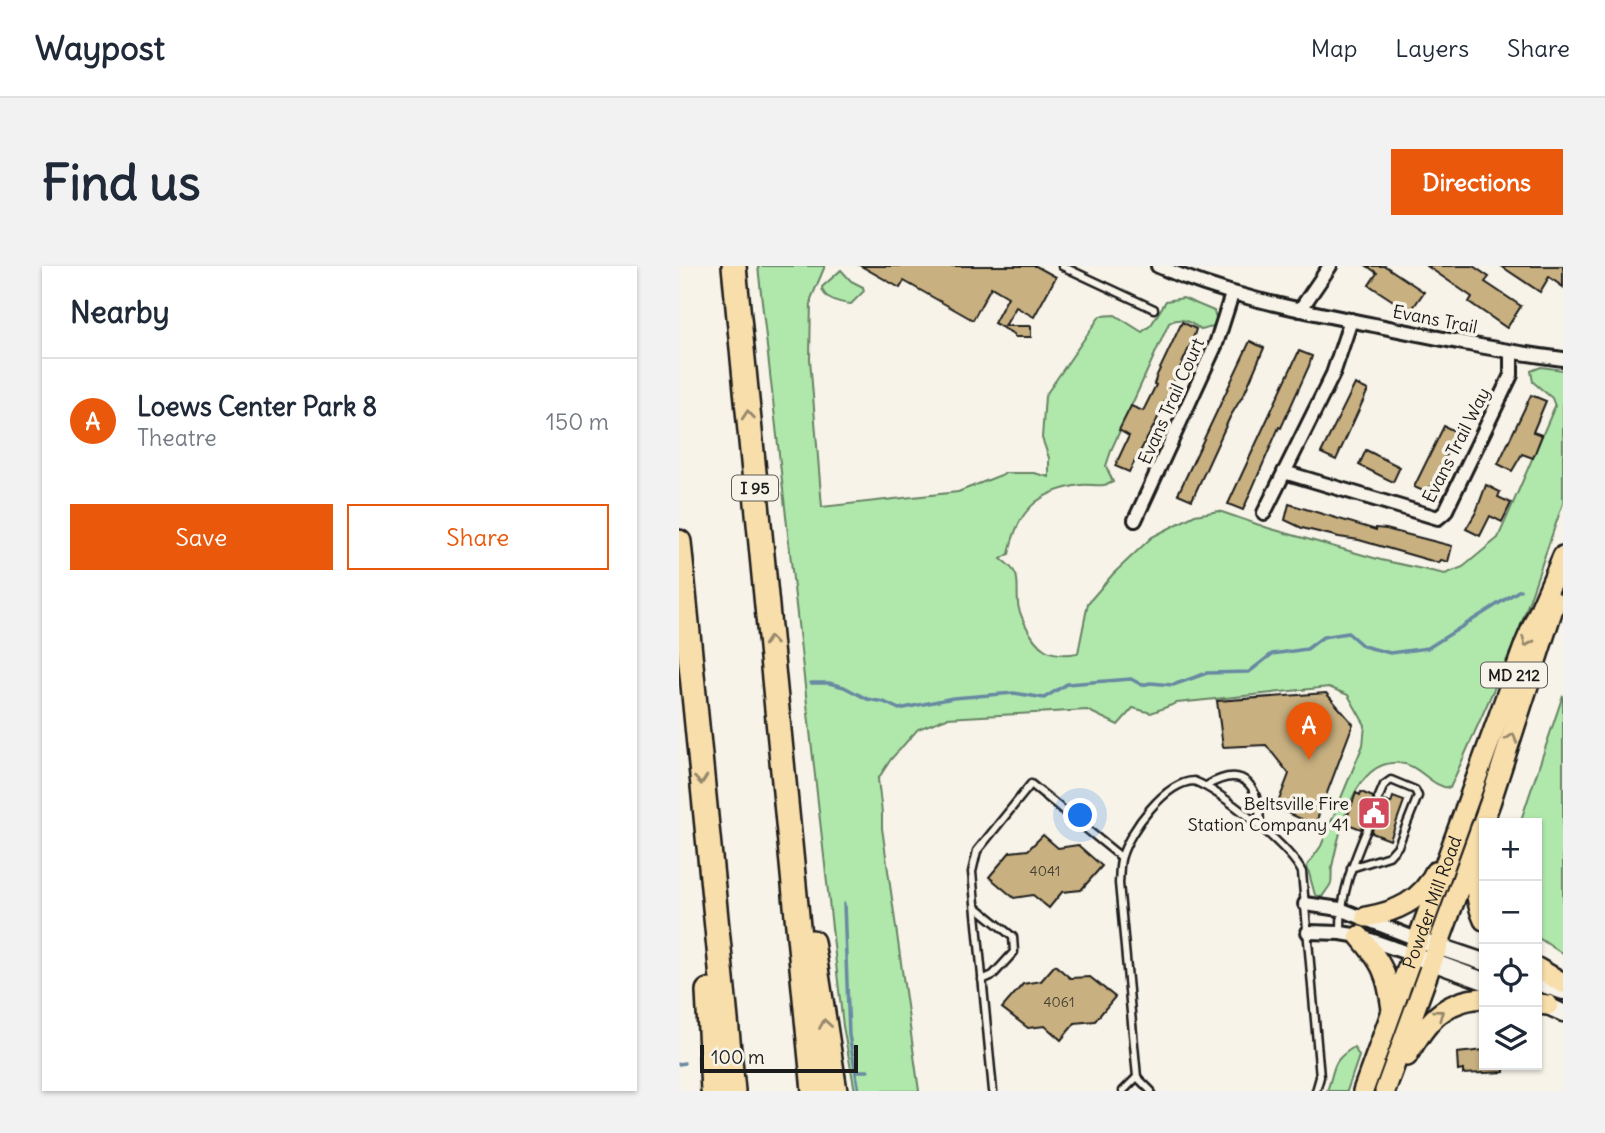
<!DOCTYPE html>
<meta charset="utf-8">
<style>
:root{--surface:#fff;--page:#f2f2f3;--text:#1f2937;--muted:#747a83;--line:#e0e1e3;--accent:#ea580c}
body{margin:0;font-family:Delius,sans-serif;background:var(--page);color:var(--text)}
.controls{position:absolute;right:21px;bottom:21px;display:grid;overflow:hidden;border-radius:0px;box-shadow:0 2px 5px #0004}
.controls button{width:63px;height:63px;display:grid;place-items:center;padding:0;border:0;border-bottom:2px solid var(--line);background:var(--surface);color:var(--text);font:35px sans-serif}
.scale{position:absolute;left:21px;bottom:18px;width:158px;box-sizing:border-box;padding-left:7px;border:4px solid #1c1c1c;border-top:0;font-size:19px;line-height:24px;white-space:nowrap;color:#1c1c1c;-webkit-text-stroke:5px #f7f3e8;paint-order:stroke}
.you{position:absolute;left:402px;top:550px;width:24px;height:24px;margin:-18px;border:5px solid #fff;border-radius:50%;background:#1a73e8;box-shadow:0 0 0 10px #1a73e833}
.badge{display:grid;place-items:center;width:46px;height:46px;border-radius:50%;background:var(--accent);color:#fff;font-size:23px;font-weight:700}
.pin{position:absolute;translate:-50% -58px;filter:drop-shadow(0 2px 4px #0008)}
.pin::after{content:'';position:absolute;top:37px;width:24px;height:21px;background:inherit;clip-path:polygon(0 0,100% 0,50% 100%)}
.list{margin:0;padding:0;list-style:none}
h2{display:flex;justify-content:space-between;align-items:center;height:91px;margin:0;padding:0 28px;font-size:30px}
h2 small{font-size:23px;font-weight:400;color:var(--muted)}
.list li{display:grid;grid-template-columns:46px 1fr auto;gap:21px;align-items:center;box-sizing:border-box;height:126px;padding:0 28px;border-top:2px solid var(--line)}
.list b{display:block;font-size:26px;white-space:nowrap}
.list p{margin:0;font-size:23px;white-space:nowrap;color:var(--muted)}
.list em{font-size:23px;font-style:normal;color:var(--muted)}
.actions{display:flex;gap:14px;padding:21px 28px}
.actions a{flex:1;padding:16px 0;border:2px solid var(--accent);border-radius:0px;text-align:center;font-size:24px;color:var(--accent)}
.actions .main{background:var(--accent);color:#fff}
.icon{flex:none;width:38px;height:38px;fill:none;stroke:currentColor;stroke-width:2;stroke-linecap:round;stroke-linejoin:round}
.map{position:relative;flex:none;width:884px;height:825px;overflow:hidden;border-radius:0px}
header{display:flex;align-items:center;gap:42px;box-sizing:border-box;height:98px;padding:0 35px;background:var(--surface);border-bottom:2px solid var(--line)}
header strong{font-size:33px}
nav{display:flex;gap:38px;margin-inline-start:auto;font-size:24px}
.intro{display:flex;align-items:center;justify-content:space-between;box-sizing:border-box;height:168px;padding:0 42px}
h1{margin:0;font-size:49px}
.button{padding:18px 32px;border-radius:0px;background:var(--accent);color:#fff;font-size:24px;font-weight:700}
main{display:flex;gap:42px;padding:0 42px}
aside{flex:1;background:var(--surface);border-radius:0px;box-shadow:0 2px 5px #0004}
.map>svg:first-child{display:block}
.green{fill:#b0e8ac;stroke:#668264;stroke-width:2}
.lines{fill:none;stroke-linecap:round;stroke-linejoin:round}
.stream{stroke:#6889a1;stroke-width:3.5}
.building{fill:#c8b080;stroke:#1c1c1c;stroke-width:2}
.service-casing{stroke:#1c1c1c;stroke-width:11}
.minor-casing{stroke:#1c1c1c;stroke-width:18}
.tertiary-casing{stroke:#1c1c1c;stroke-width:21}
.primary-casing{stroke:#1c1c1c;stroke-width:24}
.motorway-casing{stroke:#1c1c1c;stroke-width:28}
.service{stroke:#f7f3e8;stroke-width:6}
.minor{stroke:#f7f3e8;stroke-width:12}
.tertiary{stroke:#f7f3e8;stroke-width:16}
.primary{stroke:#f8deab;stroke-width:19}
.motorway{stroke:#f8deab;stroke-width:23}
.oneway{stroke:#95876b}
.labels{text-anchor:middle;dominant-baseline:central;stroke-width:7;stroke-linejoin:round;paint-order:stroke}
.number-label{font-size:14px;fill:#474135}
.shield{fill:#f7f3e8;stroke:#5e5c59;stroke-width:2}
.shield-label{font-size:16px;font-weight:bold;fill:#1c1c1c}
.street-label{font-size:18px;fill:#1c1c1c;stroke:#f7f3e8}
.poi-label{font-size:18px;fill:#1c1c1c;stroke:#f7f3e8;text-anchor:end}
</style>
<header>
<strong>Waypost</strong>
<nav><a>Map</a><a>Layers</a><a>Share</a></nav>
</header>
<div class="intro"><h1>Find us</h1><a class="button">Directions</a></div>
<main>
<aside>
<h2>Nearby<small></small></h2>
<ul class="list">
<li><span class="badge">A</span><div><b>Loews Center Park 8</b><p>Theatre</p></div><em>150 m</em></li>
</ul>
<div class="actions"><a class="main">Save</a><a>Share</a></div>
</aside>
<div class="map">
<svg width="884" height="825" viewBox="0 0 884 825">
<rect width="100%" height="100%" fill="#f7f3e8"/>
<filter id="ink" filterUnits="userSpaceOnUse"><feTurbulence type="fractalNoise" baseFrequency=".0143" numOctaves="2"/><feDisplacementMap in="SourceGraphic" scale="14" xChannelSelector="R" yChannelSelector="G"/><feConvolveMatrix kernelMatrix="1 2 1 2 8 2 1 2 1" color-interpolation-filters="sRGB"/></filter>
<g filter="url(#ink)">
<g class="green">
<path d="M79,0H146L132,33L131,93L143,241L279,226L327,207H355L370,211V192L363,172L366,130L421,50L436,49L463,66L472,59L487,35L504,32L535,45L538,55L533,61L523,64C512,57 502,49 490,57L433,182L427,200L434,216C423,222 414,218 402,219C359,225 338,245 330,288L322,293C344,309 337,314 339,337C339,344 343,351 346,358C358,383 370,392 399,387L409,337L434,308L473,271L516,249L540,245L589,262L702,294L766,308L784,301L819,272L876,140L873,132L854,116L852,105L862,101L884,104V237L837,373L771,522C751,521 741,498 720,497C674,493 660,568 653,601C652,606 653,613 652,617C650,622 645,627 643,631L636,629L628,600L642,580L684,479L686,459L669,429L650,421L498,437L472,447L454,442L439,459L408,444L268,452L239,463L212,493L199,513L203,547V562L240,825H176L164,760Z"/>
<path d="M162,4L172,15L184,21L185,25L172,38C162,37 143,33 143,21Z"/>
<polygon points="884,429 884,688 858,671 858,557 841,557"/>
<path d="M675,781L680,790L668,825H648C657,801 651,796 675,781Z"/>
</g>
<g class="lines">
<g class="stream">
<polyline points="132,417 150,417 165,421 188,433 205,436 220,443 274,432 335,427 365,432 388,418 452,413 463,419 471,417 494,419 528,407 570,406 593,388 628,383 644,371 669,367 684,380 711,387 749,382 841,324"/>
<polyline points="165,638 170,769 180,825"/>
<polyline points="0,798 5,797"/>
<polyline points="177,805 189,805"/>
</g>
</g>
<g class="building">
<polygon points="182,0 357,0 377,11 355,51 337,41 326,60 352,60 352,71 335,71 335,68 315,57 329,31 312,21 294,54 225,15 221,22"/>
<polygon points="688,0 706,0 745,26 731,46 690,19 698,7"/>
<polygon points="748,0 794,0 810,11 806,16 842,40 828,62 790,36 793,31"/>
<polygon points="822,0 884,0 884,21 870,11 861,26"/>
<polygon points="503,56 517,63 514,73 477,156 450,206 436,200 450,170 440,164 452,140 464,145 477,119 475,118 478,109"/>
<polygon points="571,75 585,82 566,126 551,151 513,234 499,228"/>
<polygon points="620,85 633,90 630,100 602,162 600,161 564,244 549,238"/>
<polygon points="676,118 689,124 657,194 642,187"/>
<polygon points="852,129 867,135 854,166 863,169 854,192 843,188 833,205 819,198"/>
<polygon points="765,160 778,166 749,227 735,221"/>
<polygon points="687,184 721,201 714,216 680,199"/>
<polygon points="807,219 821,226 819,231 832,237 823,256 811,250 801,270 787,263 797,246"/>
<polygon points="610,238 697,264 697,262 707,263 773,280 769,296 762,294 760,297 680,274 660,271 623,262 606,254"/>
<polygon points="647,427 674,458 636,559 597,542 610,508 587,479 544,481 538,435"/>
<polygon points="682,526 694,531 694,536 697,538 705,535 712,537 714,531 725,535 711,574 693,567 694,560 691,556 685,557 682,563 666,557 677,527 681,529"/>
<polygon points="364,569 379,582 399,579 423,600 402,624 383,626 370,642 354,629 335,632 310,611 331,586 349,584"/>
<polygon points="376,699 391,712 411,711 436,731 416,755 396,757 382,774 366,760 349,762 323,742 344,718 362,715"/>
<polygon points="805,784 805,799 825,799 825,806 784,808 784,804 779,805 778,787"/>
</g>
<g class="lines">
<defs>
<g id="service">
<polyline points="383,0 475,43"/>
<path d="M527,520C568,496 581,523 581,562"/>
<polyline points="672,602 710,590 719,580 739,530 736,524 712,514 705,519 699,533"/>
<polyline points="297,641 334,671 335,686 314,709 303,714"/>
<path d="M662,666C661,627 674,597 689,561"/>
<polyline points="314,825 293,606 298,585 352,518 442,591"/>
<polyline points="444,825 458,811"/>
<path d="M472,825L458,811L440,617C441,608 440,598 443,590C451,564 486,516 515,515C543,526 610,580 623,606L641,811L637,825"/>
</g>
<g id="minor">
<path d="M479,0C548,31 622,44 695,59C758,72 820,85 884,93"/>
<polyline points="621,44 651,0"/>
<polyline points="605,206 759,252 766,246 832,109 832,87"/>
<polyline points="585,247 654,108 672,54"/>
<polyline points="456,254 537,78 553,28"/>
<polyline points="626,638 661,643 740,674"/>
<polyline points="629,666 662,667 680,670 734,689"/>
</g>
<g id="tertiary">
<polyline points="749,677 805,696"/>
<polyline points="734,689 805,715"/>
<polyline points="858,716 884,725"/>
<polyline points="860,736 884,747"/>
</g>
<g id="primary">
<path d="M800,590C795,612 796,634 805,654"/>
<path d="M687,651C716,646 743,635 756,606"/>
<path d="M680,670C704,698 708,707 713,743"/>
<polyline points="858,702 884,717"/>
<polyline points="858,738 869,739"/>
<path d="M728,790C747,757 764,734 805,732"/>
<path id="s1" d="M684,825L846,378L884,290"/>
<polyline points="706,825 811,537 876,336"/>
</g>
<g id="motorway">
<polyline points="55,0 135,825"/>
<polyline points="0,276 54,825"/>
<polyline points="133,676 156,825"/>
<polyline points="29,725 34,825"/>
</g>
</defs>
<use href="#service" class="service-casing"/>
<use href="#minor" class="minor-casing"/>
<use href="#tertiary" class="tertiary-casing"/>
<use href="#primary" class="primary-casing"/>
<use href="#motorway" class="motorway-casing"/>
<use href="#service" class="service"/>
<use href="#minor" class="minor"/>
<use href="#tertiary" class="tertiary"/>
<use href="#primary" class="primary"/>
<use href="#motorway" class="motorway"/>
</g>
<defs><path id="oneway-chevron" d="M-2-3.5L2.5 0L-2 3.5" fill="none" stroke-width="1.6" stroke-linecap="round" stroke-linejoin="round" transform="scale(1.75)"/></defs>
<g class="oneway">
<use href="#oneway-chevron" transform="translate(69 149) rotate(-95)"/>
<use href="#oneway-chevron" transform="translate(91 375) rotate(-95)"/>
<use href="#oneway-chevron" transform="translate(848 376) rotate(112)"/>
<use href="#oneway-chevron" transform="translate(833 472) rotate(-71)"/>
<use href="#oneway-chevron" transform="translate(22 514) rotate(85)"/>
<use href="#oneway-chevron" transform="translate(760 748) rotate(-36)"/>
<use href="#oneway-chevron" transform="translate(146 758) rotate(-99)"/>
</g>
</g>
<defs>
<symbol id="civic-square" viewBox="-11 -11 22 22"><rect x="-9" y="-9" width="18" height="18" rx="4" fill="#d1495b" stroke="#f7f3e8"/><path d="M-.6-6.5H3V-4.5H.6V-3L4-1V1h2V6H-6V1h2V-1L-.6-3ZM-1.2 2.5V6h2.4V2.5Z" fill="#fff"/></symbol>
</defs>
<g fill-rule="evenodd">
<use href="#civic-square" x="676" y="528" width="38" height="38"/>
</g>
<g class="labels">
<g class="number-label">
<text x="366" y="605">4041</text>
<text x="380" y="736">4061</text>
</g>
<g class="shield">
<rect x="53" y="209.5" width="46" height="25" rx="5"/>
<rect x="802" y="396.5" width="66" height="25" rx="5"/>
</g>
<g class="shield-label">
<text x="76" y="222">I 95</text>
<text x="835" y="409">MD 212</text>
</g>
<g class="street-label">
<text transform="translate(756 53) rotate(11)">Evans Trail</text>
<text transform="translate(492 135) rotate(-66)">Evans Trail Court</text>
<text transform="translate(777 179) rotate(-63)">Evans Trail Way</text>
<text stroke="none"><textPath href="#s1" startOffset="201">Powder Mill Road</textPath></text>
</g>
<g class="poi-label">
<text x="670" y="537">Beltsville Fire<tspan x="670" dy="21">Station Company 41</tspan></text>
</g>
</g>
</svg>
<div class="controls">
<button>+</button>
<button>−</button>
<button><svg class="icon" aria-label="locate" viewBox="0 0 24 24"><circle cx="12" cy="12" r="6"/><path d="M12 2v4M12 18v4M2 12h4M18 12h4"/></svg></button>
<button><svg class="icon" aria-label="layers" viewBox="0 0 24 24"><path d="M12 4l9 5-9 5-9-5zM3 14l9 5 9-5"/></svg></button>
</div>
<div class="scale">100 m</div>
<div class="you"></div>
<div class="pin badge" style="left:630px;top:494px">A</div>
</div>
</main>
